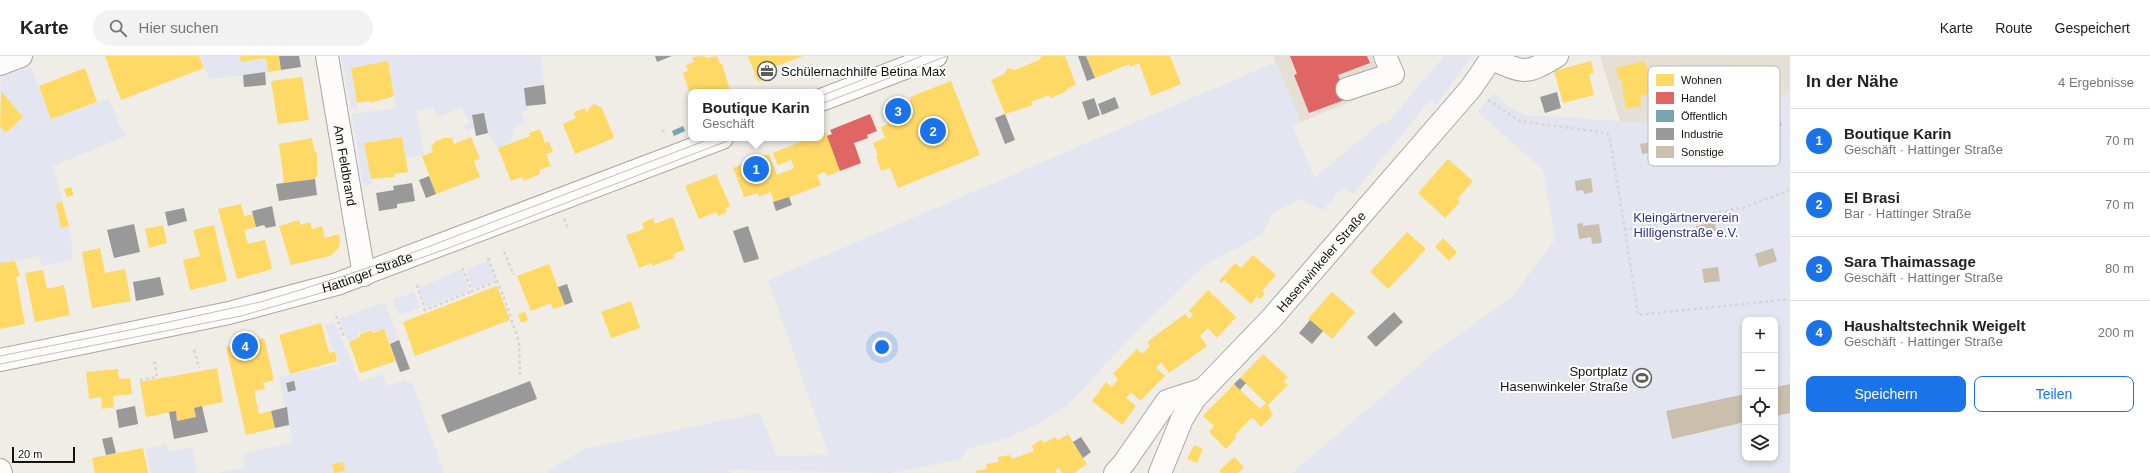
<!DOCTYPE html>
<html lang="de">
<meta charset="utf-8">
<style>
:root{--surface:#fff;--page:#f2f2f2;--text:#222;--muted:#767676;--line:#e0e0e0;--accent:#1a73e8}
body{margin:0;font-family:Helvetica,sans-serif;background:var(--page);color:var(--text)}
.controls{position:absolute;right:12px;bottom:12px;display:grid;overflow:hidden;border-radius:8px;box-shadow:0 2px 6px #0003}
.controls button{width:36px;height:36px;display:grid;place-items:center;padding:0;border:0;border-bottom:1px solid var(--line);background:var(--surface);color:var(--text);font:20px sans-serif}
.scale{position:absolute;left:12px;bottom:10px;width:63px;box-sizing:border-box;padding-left:4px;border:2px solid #14120e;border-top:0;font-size:11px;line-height:14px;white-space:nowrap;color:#14120e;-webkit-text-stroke:3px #fff;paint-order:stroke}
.you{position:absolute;left:882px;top:291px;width:14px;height:14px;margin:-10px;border:3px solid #fff;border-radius:50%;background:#1a73e8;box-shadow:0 0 0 6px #1a73e833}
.badge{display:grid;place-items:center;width:26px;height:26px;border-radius:50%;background:var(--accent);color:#fff;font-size:13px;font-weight:700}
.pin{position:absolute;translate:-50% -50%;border:2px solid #fff;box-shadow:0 1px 4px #0006}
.popup{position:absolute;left:688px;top:33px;width:136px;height:52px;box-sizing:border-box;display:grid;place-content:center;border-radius:8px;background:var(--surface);filter:drop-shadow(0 1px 3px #0005);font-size:13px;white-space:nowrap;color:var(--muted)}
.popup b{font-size:15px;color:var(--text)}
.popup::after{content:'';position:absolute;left:50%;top:100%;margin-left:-8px;border:8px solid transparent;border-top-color:var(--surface)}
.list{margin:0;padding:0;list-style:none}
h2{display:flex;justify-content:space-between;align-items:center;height:52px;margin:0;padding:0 16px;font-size:17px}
h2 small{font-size:13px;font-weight:400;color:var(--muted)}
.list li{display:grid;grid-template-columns:26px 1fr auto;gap:12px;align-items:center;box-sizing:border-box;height:64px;padding:0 16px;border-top:1px solid var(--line)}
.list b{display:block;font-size:15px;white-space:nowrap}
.list p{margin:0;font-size:13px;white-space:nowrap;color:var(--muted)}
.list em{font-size:13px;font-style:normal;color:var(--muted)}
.actions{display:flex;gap:8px;padding:12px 16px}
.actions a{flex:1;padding:9px 0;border:1px solid var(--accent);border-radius:8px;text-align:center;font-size:14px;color:var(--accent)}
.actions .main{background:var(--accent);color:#fff}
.icon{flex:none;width:22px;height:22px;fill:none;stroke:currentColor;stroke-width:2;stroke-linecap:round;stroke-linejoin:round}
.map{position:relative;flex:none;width:1790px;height:417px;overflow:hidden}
header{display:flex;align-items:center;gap:24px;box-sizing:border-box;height:56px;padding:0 20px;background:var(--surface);border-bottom:1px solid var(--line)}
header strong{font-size:19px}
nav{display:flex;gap:22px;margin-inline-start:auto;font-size:14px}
.search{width:280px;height:36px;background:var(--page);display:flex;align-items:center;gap:10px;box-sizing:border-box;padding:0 14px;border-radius:22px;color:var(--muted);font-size:15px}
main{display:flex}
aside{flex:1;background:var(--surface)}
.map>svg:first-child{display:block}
.built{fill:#e6dfd4}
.green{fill:#e3e5f0;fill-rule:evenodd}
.homes{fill:#ffd966}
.shops{fill:#e06666}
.public{fill:#76a5af}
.industry{fill:#999}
.building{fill:#cabfad}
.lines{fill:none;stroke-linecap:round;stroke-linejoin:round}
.minor-casing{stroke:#aaa7a3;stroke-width:24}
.path{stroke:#d7d6d4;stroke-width:2.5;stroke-dasharray:3 3;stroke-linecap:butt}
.minor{stroke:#fdfcfb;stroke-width:22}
.tram{stroke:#c1c0be;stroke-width:1}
.labels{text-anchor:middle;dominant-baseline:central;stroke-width:4;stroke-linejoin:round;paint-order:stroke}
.poi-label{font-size:13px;fill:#14120e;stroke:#fff;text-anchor:start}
.street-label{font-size:13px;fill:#14120e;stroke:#fff}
.park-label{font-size:13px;fill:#2e358e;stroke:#fff}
.key{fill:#fff;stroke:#b8b8b7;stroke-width:1}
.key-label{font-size:11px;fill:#14120e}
</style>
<header>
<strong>Karte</strong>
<div class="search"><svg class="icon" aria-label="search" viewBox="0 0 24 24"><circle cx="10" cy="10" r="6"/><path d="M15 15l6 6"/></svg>Hier suchen</div>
<nav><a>Karte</a><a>Route</a><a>Gespeichert</a></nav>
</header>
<main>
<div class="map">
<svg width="1790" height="417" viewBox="0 0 1790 417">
<rect width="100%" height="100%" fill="#f0ece6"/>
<g class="built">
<polygon points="1273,0 1393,0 1357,43 1301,66"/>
<polygon points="1600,0 1790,0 1790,37 1727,59 1692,65 1620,65"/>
</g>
<g class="green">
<polygon points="200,0 240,0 241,5 266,2 268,16 209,23"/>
<polygon points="341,0 541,0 544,29 524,32 528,54 521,56 526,67 515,70 510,87 498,92 488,77 484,57 472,59 475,73 466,75 464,69 470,66 461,51 438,61 432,51 416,55 424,99 406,102 401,81 364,87 372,128 363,130 352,58 396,52 388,5 351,12 358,52 351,53"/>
<polygon points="1444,0 1472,0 1436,49 1430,44 1353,138 1343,131 1323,154 1300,143 1272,157 1262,178 1237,193 1228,195 1200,213 1125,287 1067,350 1040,367 1007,382 967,393 961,403 891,417 730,414 730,417 546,417 583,393 760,357 777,400 829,399 768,224 1276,6 1301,66 1293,70 1314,122 1382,66 1386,69"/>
<polygon points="31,12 51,63 109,43 118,66 126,80 53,110 62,145 56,148 61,171 70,169 73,203 41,210 40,200 0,207 0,70 6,77 23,61 1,35 0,20"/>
<path d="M1493,37L1510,51L1526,59L1620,65H1692L1727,59L1790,37V417H1292L1435,296L1513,240L1555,184L1543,114L1478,56ZM1745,264H1775V402H1745Z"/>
<polygon points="488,205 496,224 473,233 466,214"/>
<polygon points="461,214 469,235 426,251 419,232"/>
<polygon points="414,236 420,251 399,259 393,244"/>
<polygon points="385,246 399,284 390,287 385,272 374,276 372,273 358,277 359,281 348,285 339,263"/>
<polygon points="334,266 360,326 383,318 387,330 405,324 406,327 412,326 444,417 217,417 246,411 243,398 293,386 279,321 339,308 335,293 332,293 325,269"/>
<polygon points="166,388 168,396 192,391 197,417 151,417 146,392"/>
</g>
<g class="homes">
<polygon points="105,0 199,0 204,12 121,44"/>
<polygon points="240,0 279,0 281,14 268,16 266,2 241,6"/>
<polygon points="705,0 705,2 717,0 720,8 722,7 730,35 696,36 695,33 689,35 683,17 688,15 686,9 694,6 692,1"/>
<polygon points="748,0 803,0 774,11 775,14 766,17 768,22 758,26"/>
<polygon points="1042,0 1065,0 1076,29 1066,33 1067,35 1051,42 1049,39 1031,46 1033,49 1005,58 991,24 1004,18 1008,12 1015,14 1039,4"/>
<polygon points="1086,0 1170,0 1181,28 1151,40 1139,7 1130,11 1129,8 1095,22"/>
<polygon points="388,5 394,40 371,47 371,45 357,47 351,12"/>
<polygon points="1591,5 1594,17 1589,18 1594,39 1563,47 1554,15"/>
<polygon points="1645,5 1652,37 1640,40 1642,49 1626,53 1621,23 1619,24 1616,12"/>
<polygon points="85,12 97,46 51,63 39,30"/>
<polygon points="302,21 309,64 278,68 271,25"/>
<polygon points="951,25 980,99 898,132 890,112 881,115 876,100 878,99 873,87 885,82 881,71 888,68 883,56 911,44 910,41"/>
<polygon points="1,35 23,61 6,77 0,70"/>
<polygon points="594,48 602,52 614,82 575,98 563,68 576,62 574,56 585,52 587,58 589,52"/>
<polygon points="540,73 545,87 549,86 553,96 546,98 551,110 539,114 540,118 524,125 522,121 511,125 498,92 530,80 529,77"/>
<polygon points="826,76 840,115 827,120 825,116 817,119 821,129 774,147 771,136 759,141 758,137 744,141 733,112 769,98 777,119 794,112 791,104 778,109 773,97 811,82 821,82 821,78"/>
<polygon points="402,81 408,116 394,118 395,121 371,123 364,87"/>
<polygon points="471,81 480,103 474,105 480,121 436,138 422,100 433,96 431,90 436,85 444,82 452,82 454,88"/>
<polygon points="312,82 314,94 317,97 317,119 315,123 284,127 279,88"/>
<polygon points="1448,103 1473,125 1457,143 1460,146 1445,162 1418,137"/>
<polygon points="716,118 730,150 726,152 727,156 718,160 716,156 699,163 685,130"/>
<polygon points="71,131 74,139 67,141 64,133"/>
<polygon points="62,145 69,170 61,172 56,148"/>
<polygon points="241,148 244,160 253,158 256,171 244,174 248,188 265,184 272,213 237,223 218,153"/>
<polygon points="673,161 685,194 673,198 674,202 653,210 651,207 639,212 626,179 644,173 642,167 653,162 655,168"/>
<polygon points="299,164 301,169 310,166 312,173 322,170 325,182 339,178 340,188 338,193 330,200 291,209 279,170"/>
<polygon points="163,169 167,187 149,192 145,173"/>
<polygon points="214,169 227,225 190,234 183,204 200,200 193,174"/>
<polygon points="1407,176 1426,193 1388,233 1370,216"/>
<polygon points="1443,182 1457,196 1449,205 1435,191"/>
<polygon points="100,192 105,217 125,213 131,245 92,252 82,196"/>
<polygon points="1253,199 1276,219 1262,235 1265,238 1260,243 1257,240 1251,248 1224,224 1222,227 1219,225 1235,207 1241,212"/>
<polygon points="15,205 20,220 16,221 25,268 0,273 0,207"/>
<polygon points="549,208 565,249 553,253 551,247 531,255 517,220"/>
<polygon points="43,214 47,233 64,229 70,259 35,266 25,217"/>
<polygon points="497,230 510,264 415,300 403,266"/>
<polygon points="1208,234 1236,261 1217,282 1208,272 1200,280 1207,290 1169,317 1161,306 1156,312 1165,320 1140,345 1131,336 1126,342 1136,350 1122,369 1092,345 1106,326 1112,331 1118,323 1113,318 1137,293 1142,298 1150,290 1147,286 1185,258 1189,263 1193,259 1189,255"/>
<polygon points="1332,236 1355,256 1332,283 1308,263"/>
<polygon points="631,245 640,272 611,282 601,256"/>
<polygon points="525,256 528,264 521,267 518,258"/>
<polygon points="321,267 329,297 335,295 337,305 290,318 279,279"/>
<polygon points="384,273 396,305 360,317 349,286 360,281 360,278 372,274 373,277"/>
<polygon points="264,282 274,324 263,327 265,333 254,335 259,358 271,355 275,372 246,379 226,291"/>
<polygon points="1263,298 1288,321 1284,325 1288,329 1268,349 1273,359 1261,371 1252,361 1234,380 1236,382 1226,393 1209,376 1214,370 1203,360 1234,328 1260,353 1266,347 1240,322"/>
<polygon points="217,312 223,346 194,352 196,361 177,365 176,355 146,361 140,326"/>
<polygon points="118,313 119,323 130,322 132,338 113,340 114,351 102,353 101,341 89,343 86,316"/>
<polygon points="1068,378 1087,408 1074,417 1062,417 1059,412 1055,414 1057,417 976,417 975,415 987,413 986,408 999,406 998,401 1010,399 1012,403 1034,395 1032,390 1042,383 1044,387 1055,381 1058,384"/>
<polygon points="1194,389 1203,393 1197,407 1187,403"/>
<polygon points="143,392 148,417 95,417 92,402"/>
<polygon points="1234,401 1244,411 1238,417 1221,417 1219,415"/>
<polygon points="343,406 345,415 334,417 332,408"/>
</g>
<g class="shops">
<polygon points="1290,0 1367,0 1370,7 1338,19 1347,43 1309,57 1294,19 1297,18"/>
<polygon points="870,58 877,75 867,79 868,82 854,87 861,107 840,115 827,80 832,78 830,74"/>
</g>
<polygon class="public" points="683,70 685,75 674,80 672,75"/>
<g class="industry">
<polygon points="279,0 299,0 301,11 281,14"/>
<polygon points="655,0 672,0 657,6"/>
<polygon points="1078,0 1086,0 1095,22 1087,25"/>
<polygon points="265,16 266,29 244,31 243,19"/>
<polygon points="544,29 546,48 526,50 524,32"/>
<polygon points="1557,36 1561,52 1545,57 1540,41"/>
<polygon points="1115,41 1119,52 1102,59 1098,48"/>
<polygon points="1094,42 1100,59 1088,64 1082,46"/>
<polygon points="484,57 488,77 476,80 472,59"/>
<polygon points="1005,58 1015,84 1005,88 995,62"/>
<polygon points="429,120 436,138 426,142 419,124"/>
<polygon points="315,123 317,139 279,145 276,128"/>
<polygon points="412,127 415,145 397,148 397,152 379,155 376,137 394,134 393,130"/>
<polygon points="789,141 792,149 776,155 773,146"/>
<polygon points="272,150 276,170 266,172 264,169 256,171 252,155"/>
<polygon points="184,152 187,165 168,170 165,156"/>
<polygon points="134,168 140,196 114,202 107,174"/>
<polygon points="748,170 759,203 744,207 733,175"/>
<polygon points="160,221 164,239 136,245 133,226"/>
<polygon points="567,228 573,246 565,249 558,231"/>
<polygon points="1394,256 1403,266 1376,291 1367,281"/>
<polygon points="1310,264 1323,275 1312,288 1299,277"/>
<polygon points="399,284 410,313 400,316 390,288"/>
<polygon points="1240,322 1246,327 1240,334 1234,328"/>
<polygon points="294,325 296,334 288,336 286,327"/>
<polygon points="530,325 537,343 448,377 441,359"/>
<polygon points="135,350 138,368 119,372 116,354"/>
<polygon points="202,350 208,376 174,383 169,356 176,355 177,365 196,361 194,352"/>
<polygon points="287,351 289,369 275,372 271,355"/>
<polygon points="112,381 116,397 106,399 102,383"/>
<polygon points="1081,381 1091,396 1083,402 1073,386"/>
</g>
<g class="building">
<polygon points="1777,56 1782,70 1765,77 1759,62"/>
<polygon points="1684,78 1687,90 1674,93 1671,81"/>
<polygon points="1741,83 1746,106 1721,111 1716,89"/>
<polygon points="1658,85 1659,95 1642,98 1640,88"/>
<polygon points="1591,122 1593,136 1584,138 1583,134 1576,135 1575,125"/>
<polygon points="1715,166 1716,175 1701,178 1700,176 1697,177 1696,170"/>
<polygon points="1583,167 1583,170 1599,168 1602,187 1592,188 1591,181 1579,183 1577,168"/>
<polygon points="1773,192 1777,205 1759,211 1755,198"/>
<polygon points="1718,211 1720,225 1704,227 1702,213"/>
<polygon points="1790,328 1790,357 1775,360 1775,331"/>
<polygon points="1745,338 1745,366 1672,383 1666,355"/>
</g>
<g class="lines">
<defs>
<g id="minor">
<path id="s1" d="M327,0L364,219"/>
<path d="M1492,3C1526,18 1526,18 1557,0"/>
<polyline points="0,8 21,0"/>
<polyline points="1347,33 1393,18 1385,0"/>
<polyline points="821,44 936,0"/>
<path id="s2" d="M0,304L229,257L337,228L722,82"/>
<polyline points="0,414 1,417"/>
<polyline points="1115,417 1124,407 1167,345 1201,334"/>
<path id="s3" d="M1160,417L1182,363L1195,342L1271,263L1471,32L1493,0"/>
</g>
</defs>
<use href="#minor" class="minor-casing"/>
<g class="path">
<polyline points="1488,44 1520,65 1607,77 1610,84 1625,174"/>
<polyline points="662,74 667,77"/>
<polyline points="1790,134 1745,151 1625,174 1638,259 1790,243"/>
<polyline points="564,163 568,172"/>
<polyline points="504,196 514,219"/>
<polyline points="488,202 505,245 519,286 520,319"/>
<polyline points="462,212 472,235 498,225"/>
<polyline points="417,229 425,254 472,235"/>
<polyline points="336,260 344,281"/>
<polyline points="194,294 199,312"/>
<polyline points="140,324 157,321 154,302"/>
</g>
<use href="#minor" class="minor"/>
<g class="tram">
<polyline points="821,40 922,0"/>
<polyline points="821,48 947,0"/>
<polyline points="0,300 164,267 260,246 300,234 404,200 712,82"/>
<polyline points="0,308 241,260 335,233 446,193 735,82"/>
</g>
</g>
<defs>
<symbol id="office-ring" viewBox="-11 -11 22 22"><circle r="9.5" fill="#fff" stroke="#615e5a" stroke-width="1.5"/><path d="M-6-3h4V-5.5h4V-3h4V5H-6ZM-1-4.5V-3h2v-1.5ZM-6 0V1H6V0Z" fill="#615e5a"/></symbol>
<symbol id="stadium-ring" viewBox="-11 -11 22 22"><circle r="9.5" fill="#fff" stroke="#615e5a" stroke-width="1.5"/><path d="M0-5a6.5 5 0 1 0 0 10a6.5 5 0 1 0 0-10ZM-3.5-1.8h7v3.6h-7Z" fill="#615e5a"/></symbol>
</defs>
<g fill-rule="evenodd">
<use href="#office-ring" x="756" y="4" width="22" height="22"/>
<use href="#stadium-ring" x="1631" y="311" width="22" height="22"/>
</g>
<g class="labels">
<g class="poi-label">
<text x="781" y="15">Schülernachhilfe Betina Max</text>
<text x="1628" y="315" text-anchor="end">Sportplatz<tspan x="1628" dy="15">Hasenwinkeler Straße</tspan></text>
</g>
<g class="street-label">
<text stroke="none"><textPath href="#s1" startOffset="111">Am Feldbrand</textPath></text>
<text stroke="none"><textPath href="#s3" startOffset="269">Hasenwinkeler Straße</textPath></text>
<text stroke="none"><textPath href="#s2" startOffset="378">Hattinger Straße</textPath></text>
</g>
<g class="park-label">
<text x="1686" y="161">Kleingärtnerverein<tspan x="1686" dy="15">Hilligenstraße e.V.</tspan></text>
</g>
</g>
<rect x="1648" y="10" width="132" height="100" rx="6" class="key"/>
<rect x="1656" y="18" width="18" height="12" fill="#ffd966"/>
<rect x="1656" y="36" width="18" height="12" fill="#e06666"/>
<rect x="1656" y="54" width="18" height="12" fill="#76a5af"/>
<rect x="1656" y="72" width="18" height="12" fill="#999"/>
<rect x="1656" y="90" width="18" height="12" fill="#cabfad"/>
<g class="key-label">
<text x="1681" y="28">Wohnen</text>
<text x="1681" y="46">Handel</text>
<text x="1681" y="64">Öffentlich</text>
<text x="1681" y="82">Industrie</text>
<text x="1681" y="100">Sonstige</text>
</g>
</svg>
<div class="controls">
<button>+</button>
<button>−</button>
<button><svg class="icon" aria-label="locate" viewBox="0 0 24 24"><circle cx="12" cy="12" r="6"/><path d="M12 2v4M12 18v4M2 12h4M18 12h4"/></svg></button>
<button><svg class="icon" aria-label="layers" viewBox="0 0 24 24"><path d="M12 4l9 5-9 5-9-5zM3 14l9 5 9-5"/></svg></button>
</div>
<div class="scale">20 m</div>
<div class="you"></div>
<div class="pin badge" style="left:756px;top:113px">1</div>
<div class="popup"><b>Boutique Karin</b>Geschäft</div>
<div class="pin badge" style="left:933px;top:75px">2</div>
<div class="pin badge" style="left:898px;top:55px">3</div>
<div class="pin badge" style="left:245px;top:290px">4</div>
</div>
<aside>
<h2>In der Nähe<small>4 Ergebnisse</small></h2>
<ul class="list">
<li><span class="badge">1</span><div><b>Boutique Karin</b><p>Geschäft · Hattinger Straße</p></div><em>70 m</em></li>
<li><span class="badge">2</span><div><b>El Brasi</b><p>Bar · Hattinger Straße</p></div><em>70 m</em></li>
<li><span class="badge">3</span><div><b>Sara Thaimassage</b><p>Geschäft · Hattinger Straße</p></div><em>80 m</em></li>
<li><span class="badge">4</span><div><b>Haushaltstechnik Weigelt</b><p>Geschäft · Hattinger Straße</p></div><em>200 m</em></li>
</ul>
<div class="actions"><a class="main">Speichern</a><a>Teilen</a></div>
</aside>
</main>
